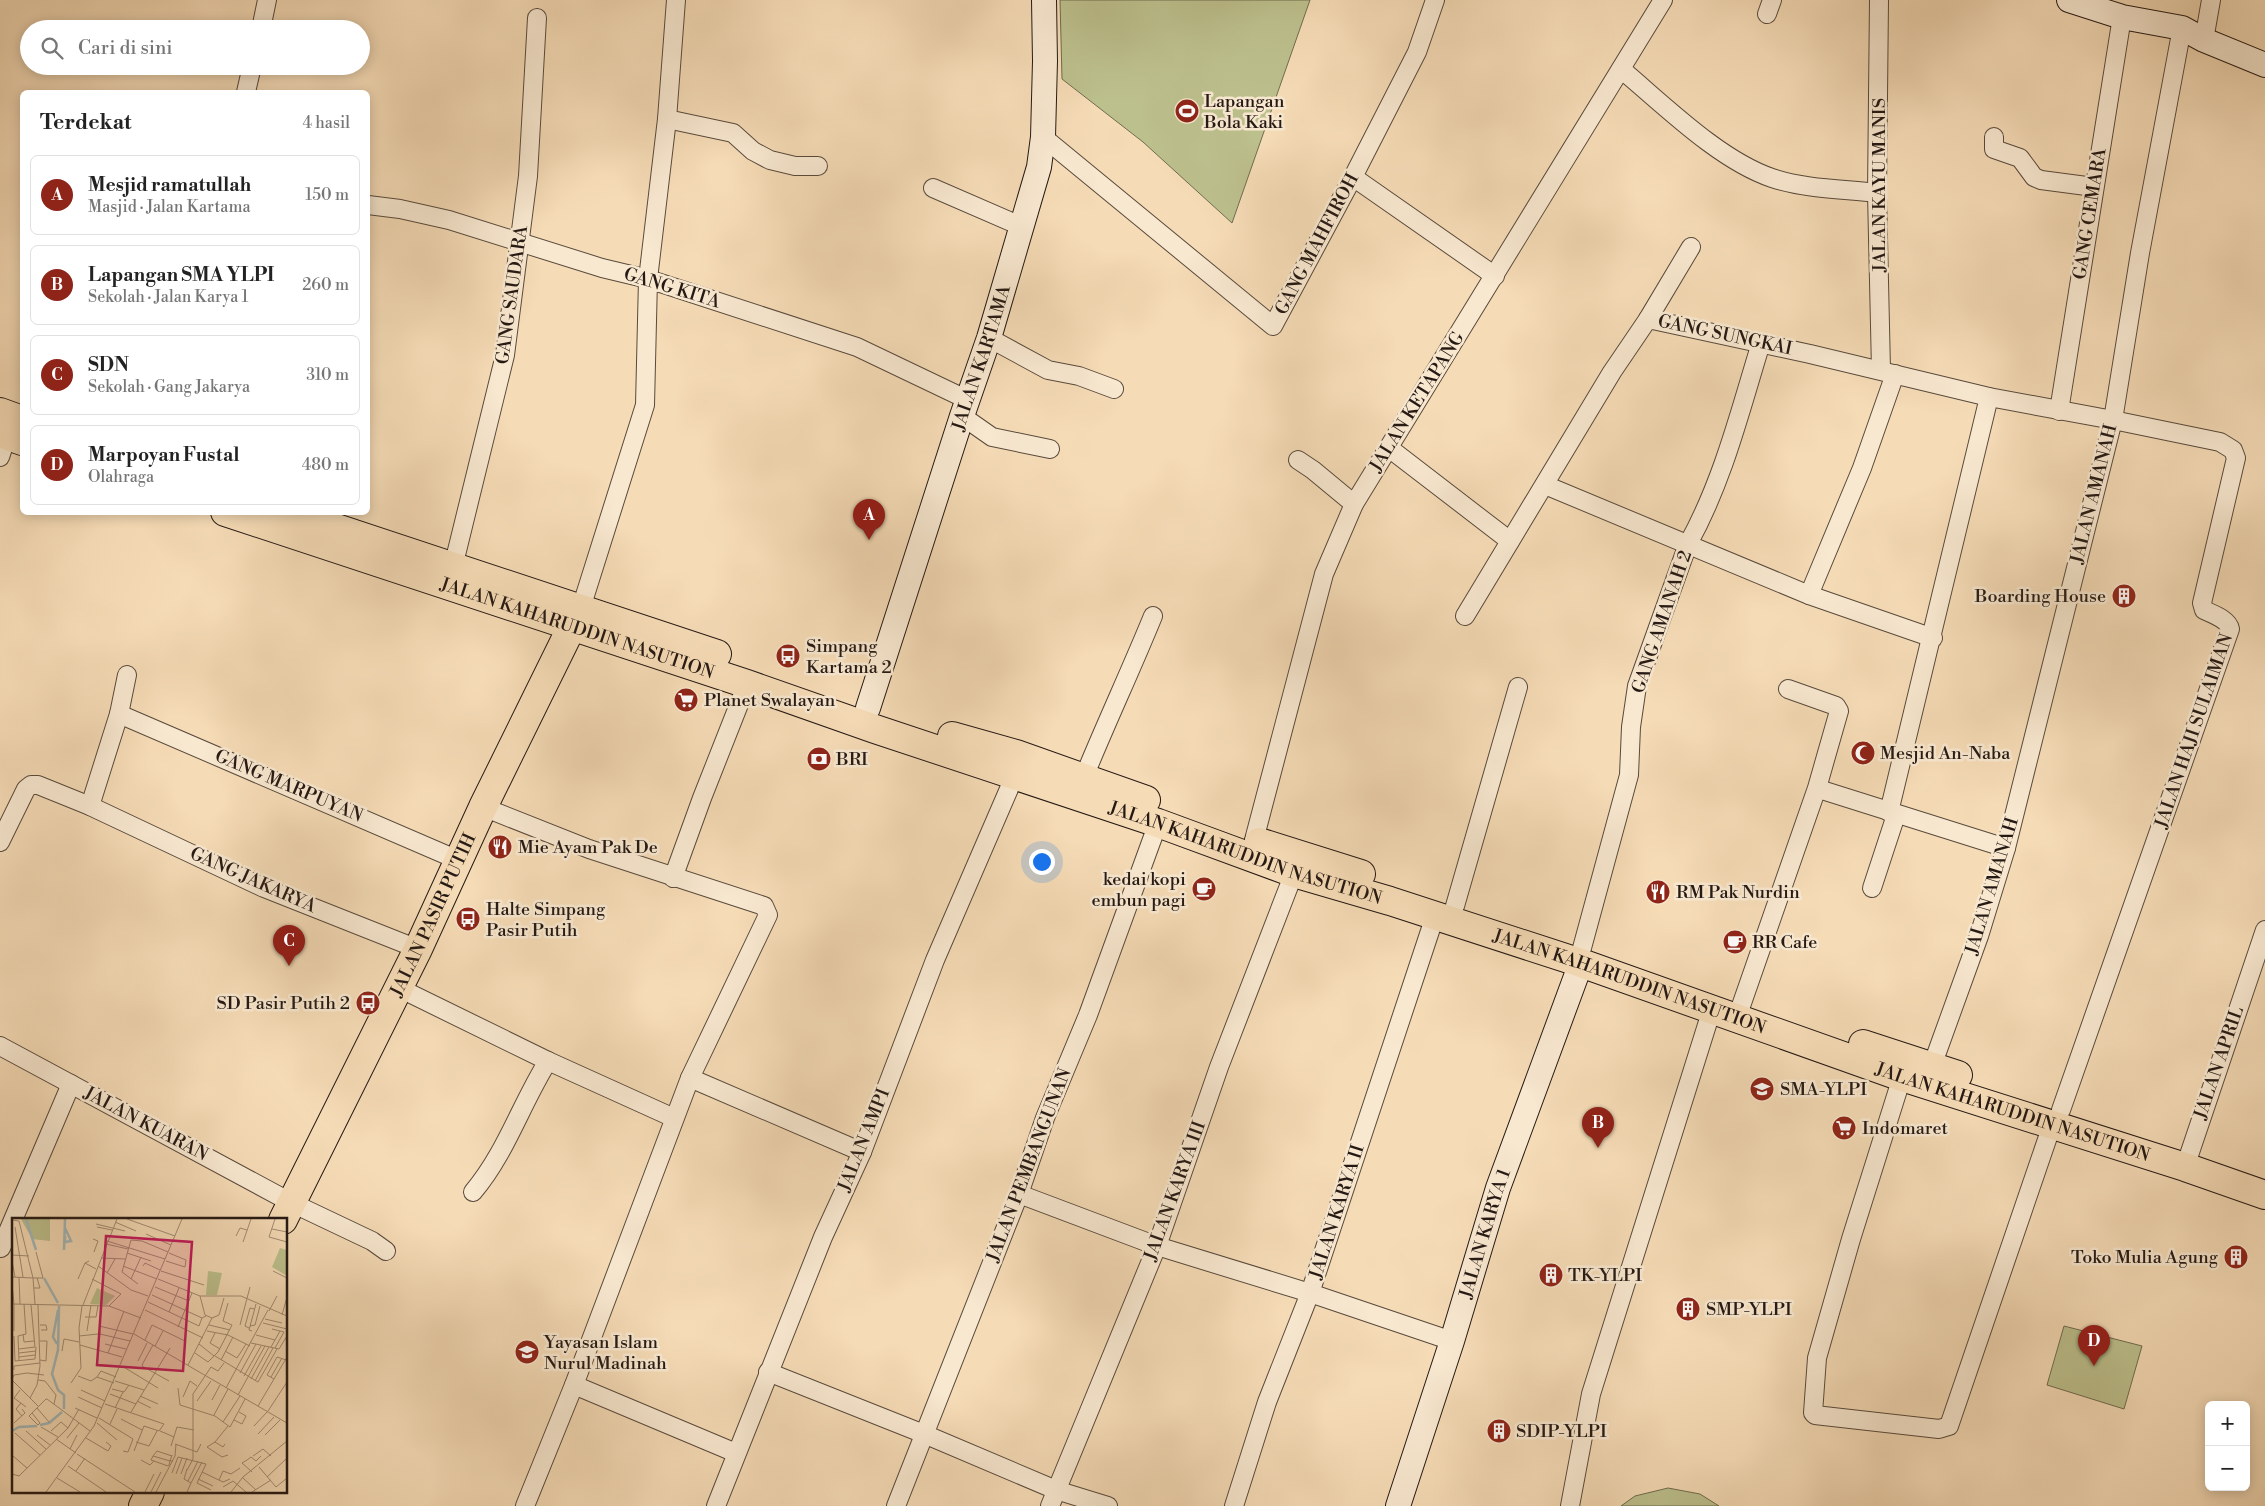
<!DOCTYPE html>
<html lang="id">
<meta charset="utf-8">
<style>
:root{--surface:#fff;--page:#f6f6f6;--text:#222;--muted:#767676;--line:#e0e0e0;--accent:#8f2418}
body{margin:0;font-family:"Libre Bodoni",serif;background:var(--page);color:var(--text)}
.controls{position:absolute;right:15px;bottom:15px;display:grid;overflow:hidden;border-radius:8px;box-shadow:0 2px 12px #0003}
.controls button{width:45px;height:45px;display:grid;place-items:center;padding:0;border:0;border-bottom:1px solid var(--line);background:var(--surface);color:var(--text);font:25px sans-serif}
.you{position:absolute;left:1041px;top:861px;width:18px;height:18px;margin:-12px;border:4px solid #fff;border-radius:50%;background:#1a73e8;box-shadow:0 0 0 8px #1a73e833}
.badge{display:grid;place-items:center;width:32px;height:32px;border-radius:50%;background:var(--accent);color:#fff;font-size:16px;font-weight:700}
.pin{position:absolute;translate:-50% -41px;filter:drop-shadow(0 1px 2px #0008)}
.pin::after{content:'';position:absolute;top:26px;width:18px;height:15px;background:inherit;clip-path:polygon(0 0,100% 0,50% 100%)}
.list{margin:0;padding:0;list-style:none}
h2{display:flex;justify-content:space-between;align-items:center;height:65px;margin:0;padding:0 20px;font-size:21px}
h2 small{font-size:16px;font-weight:400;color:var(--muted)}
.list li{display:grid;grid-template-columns:32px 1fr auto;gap:15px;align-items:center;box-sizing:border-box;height:80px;margin:0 10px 10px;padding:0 10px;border:1px solid var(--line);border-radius:8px}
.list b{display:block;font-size:19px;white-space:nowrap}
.list p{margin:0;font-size:16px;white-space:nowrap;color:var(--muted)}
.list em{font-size:16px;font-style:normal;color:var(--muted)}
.icon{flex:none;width:28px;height:28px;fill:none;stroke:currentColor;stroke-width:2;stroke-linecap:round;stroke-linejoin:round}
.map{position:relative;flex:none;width:2265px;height:1506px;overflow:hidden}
.search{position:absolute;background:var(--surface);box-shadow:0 2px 12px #0003;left:20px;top:20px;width:350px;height:55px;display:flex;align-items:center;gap:12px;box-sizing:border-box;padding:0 18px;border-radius:28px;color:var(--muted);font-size:19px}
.panel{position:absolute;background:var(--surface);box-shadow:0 2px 12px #0003;left:20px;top:90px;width:350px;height:425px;border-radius:8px}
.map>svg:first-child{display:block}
.green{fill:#bcc08d;stroke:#706c50}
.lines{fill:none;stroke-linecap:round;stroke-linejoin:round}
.street-casing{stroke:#594a3c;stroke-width:20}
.secondary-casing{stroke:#251914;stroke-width:26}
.highway-casing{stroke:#251914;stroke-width:30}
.street{stroke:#f8e8d0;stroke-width:18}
.secondary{stroke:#f8e8d0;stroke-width:24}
.highway{stroke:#f5dbb6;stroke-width:28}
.labels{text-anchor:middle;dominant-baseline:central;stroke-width:5;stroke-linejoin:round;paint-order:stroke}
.poi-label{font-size:18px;fill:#251914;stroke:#f8e8d0;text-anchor:start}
.street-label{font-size:18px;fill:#251914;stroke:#f8e8d0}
.inset-river{fill:none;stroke:#a3b8ba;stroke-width:2.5}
.inset-road{fill:none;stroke:#a28d75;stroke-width:1}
.view{fill:#c2185b;fill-opacity:0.15;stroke:#c2185b;stroke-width:2.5}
.inset-edge{fill:none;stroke:#251914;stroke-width:2.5}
</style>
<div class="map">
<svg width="2265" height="1506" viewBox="0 0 2265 1506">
<rect width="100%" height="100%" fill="#f5dbb6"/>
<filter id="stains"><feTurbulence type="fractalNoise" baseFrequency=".004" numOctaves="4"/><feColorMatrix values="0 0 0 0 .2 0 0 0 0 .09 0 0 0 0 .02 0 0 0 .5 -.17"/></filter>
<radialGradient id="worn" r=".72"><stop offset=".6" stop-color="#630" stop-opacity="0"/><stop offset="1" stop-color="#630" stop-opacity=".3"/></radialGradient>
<g class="green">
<polygon points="1060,0 1310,0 1232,223 1143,142 1062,79"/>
<polygon points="2064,1326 2142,1346 2124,1409 2047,1385"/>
<polygon points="1668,1488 1700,1494 1719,1506 1621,1506 1635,1496"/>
</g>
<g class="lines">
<defs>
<g id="street">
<polyline points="1879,0 1877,193 1881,370"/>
<polyline points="1767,14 1772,0"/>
<polyline points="261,29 267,0"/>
<polyline points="2204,40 2211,0"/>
<path d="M1621,69C1664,105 1719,160 1772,178C1805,189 1843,189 1877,193"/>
<polyline points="246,92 252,66"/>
<polyline points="667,119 733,133 753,151 770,160 795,166 818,166"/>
<polyline points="1043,137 1273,326 1353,177 1417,52 1435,0"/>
<polyline points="1994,137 1994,149 2020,158 2034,177 2041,180 2094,187"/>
<polyline points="1353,177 1495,276"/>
<polyline points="933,188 1023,227"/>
<polyline points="368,205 400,209 449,220 602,268 648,279 857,347 968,400"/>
<polyline points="1648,319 1691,247"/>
<polyline points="989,338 1048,370 1079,376 1114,389"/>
<polyline points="2059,411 2122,17"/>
<polyline points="962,416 992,437 1050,449"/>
<polyline points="1389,448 1510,541"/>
<polyline points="0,457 7,436"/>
<polyline points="1298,460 1313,470 1354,504"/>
<polyline points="1545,485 1809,595 1933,638"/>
<polyline points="453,567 505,355 528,176 537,18"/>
<polyline points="1809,595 1862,468 1895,374"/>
<polyline points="581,608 645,405 648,279 667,119 676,0"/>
<path d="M1465,616L1612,372L1648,319L1810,354L1989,397L2113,420L2220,442L2233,450L2236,458L2202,603L2204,610C2212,614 2228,619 2230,629L2061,1110"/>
<polyline points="119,714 458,860"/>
<path d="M1084,777C1106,723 1131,670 1153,616"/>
<polyline points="1825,791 2006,848"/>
<polyline points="90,806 119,714 127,675"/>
<polyline points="483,807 589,849 764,906 768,915 690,1078 574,1385 525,1506"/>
<polyline points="1889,812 1989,397"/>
<polyline points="1254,840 1324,574 1354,504 1663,0"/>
<polyline points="0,842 26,789 31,785 38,785 90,806 264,888 418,949"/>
<polyline points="673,878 702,798 747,684"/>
<polyline points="1872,888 1896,815"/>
<polyline points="1455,906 1518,687"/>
<path d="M1582,948L1629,775L1631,727L1637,686L1688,544C1723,481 1740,411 1761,343"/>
<polyline points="399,988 548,1061 674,1118"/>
<polyline points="1741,1006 1817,788 1839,711 1836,706 1788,689"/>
<polyline points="0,1046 292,1203 372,1241 386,1251"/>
<polyline points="1932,1066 1979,936 2006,848 2113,420 2140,253 2182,28"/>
<polyline points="1902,1077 1851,1239 1817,1358 1813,1413 1815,1415 1939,1429 1949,1426 2052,1125"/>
<polyline points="690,1078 862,1152"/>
<polyline points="2185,1167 2265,930"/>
<path d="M473,1192C506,1153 521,1104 548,1061"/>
<polyline points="1019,1194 1157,1246 1310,1293 1452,1341"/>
<polyline points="1,1248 71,1084"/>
<polyline points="768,1372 924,1434 1056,1490 1108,1506"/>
<polyline points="574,1385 736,1453"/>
<polyline points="716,1506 823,1237 862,1152 935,960 1015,775"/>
<polyline points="896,1506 1019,1194 1045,1118 1088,1015 1158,823"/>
<polyline points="1050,1506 1157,1246 1219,1067 1294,873"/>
<polyline points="1234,1506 1267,1402 1310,1293 1435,916"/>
<polyline points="1570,1506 1591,1394 1712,1009"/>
</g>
<g id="secondary">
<polyline points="2069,0 2122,17 2182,28 2204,40 2265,65"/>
<path id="s1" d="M868,708L962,416L989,338L1039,167L1043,137L1045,61L1044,0"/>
<path id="s2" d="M1398,1506L1452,1341L1498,1188L1581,963"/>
</g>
<g id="highway">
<polyline points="0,412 22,420"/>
<polyline points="0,433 22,441"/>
<path id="s3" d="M225,512L747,684L875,729L1158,823L1294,873L1390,901L1581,963L1902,1077L2185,1167L2265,1195"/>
<polyline points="288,512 717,654"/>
<polyline points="952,736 1016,754 1146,800"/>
<polyline points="1259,842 1361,874"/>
<polyline points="1863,1044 1958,1075"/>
<path id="s4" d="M283,1220L418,949L483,807L580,610"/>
<polyline points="143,1506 150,1492"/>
</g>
</defs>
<use href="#street" class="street-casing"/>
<use href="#secondary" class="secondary-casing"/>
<use href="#highway" class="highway-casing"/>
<use href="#street" class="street"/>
<use href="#secondary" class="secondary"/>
<use href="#highway" class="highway"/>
</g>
<defs>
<symbol id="stadium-disc" viewBox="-11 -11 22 22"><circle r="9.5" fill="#8f2418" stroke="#f8e8d0"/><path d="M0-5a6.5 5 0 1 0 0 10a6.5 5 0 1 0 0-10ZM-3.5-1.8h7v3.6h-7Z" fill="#fff"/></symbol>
<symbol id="building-disc" viewBox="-11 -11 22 22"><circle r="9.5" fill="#8f2418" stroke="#f8e8d0"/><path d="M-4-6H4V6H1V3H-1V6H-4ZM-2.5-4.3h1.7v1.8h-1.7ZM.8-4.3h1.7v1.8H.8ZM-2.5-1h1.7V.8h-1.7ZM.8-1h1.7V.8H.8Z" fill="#fff"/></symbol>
<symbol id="bus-disc" viewBox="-11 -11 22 22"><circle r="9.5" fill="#8f2418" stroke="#f8e8d0"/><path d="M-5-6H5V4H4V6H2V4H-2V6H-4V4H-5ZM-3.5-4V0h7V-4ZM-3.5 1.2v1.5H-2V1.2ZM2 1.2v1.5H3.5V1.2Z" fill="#fff"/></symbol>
<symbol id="supermarket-disc" viewBox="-11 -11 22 22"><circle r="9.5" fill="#8f2418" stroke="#f8e8d0"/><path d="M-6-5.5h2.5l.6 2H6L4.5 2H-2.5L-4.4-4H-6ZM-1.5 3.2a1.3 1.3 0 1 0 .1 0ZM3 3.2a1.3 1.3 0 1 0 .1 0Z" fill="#fff"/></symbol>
<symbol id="mosque-disc" viewBox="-11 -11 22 22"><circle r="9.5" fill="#8f2418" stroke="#f8e8d0"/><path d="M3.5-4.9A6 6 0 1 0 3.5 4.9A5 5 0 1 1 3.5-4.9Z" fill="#fff"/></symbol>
<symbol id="bank-disc" viewBox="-11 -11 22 22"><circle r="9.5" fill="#8f2418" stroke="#f8e8d0"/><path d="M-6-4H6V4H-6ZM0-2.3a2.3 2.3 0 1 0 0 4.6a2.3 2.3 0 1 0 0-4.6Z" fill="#fff"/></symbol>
<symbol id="restaurant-disc" viewBox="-11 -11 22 22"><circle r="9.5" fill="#8f2418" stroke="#f8e8d0"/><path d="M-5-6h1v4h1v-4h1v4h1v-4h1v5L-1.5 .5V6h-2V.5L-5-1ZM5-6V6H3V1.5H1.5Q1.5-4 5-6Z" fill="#fff"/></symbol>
<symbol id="cafe-disc" viewBox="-11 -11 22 22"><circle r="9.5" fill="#8f2418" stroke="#f8e8d0"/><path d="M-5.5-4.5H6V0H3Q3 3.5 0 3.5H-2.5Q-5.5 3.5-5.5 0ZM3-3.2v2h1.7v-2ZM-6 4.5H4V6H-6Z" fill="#fff"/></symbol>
<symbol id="school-disc" viewBox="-11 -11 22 22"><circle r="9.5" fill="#8f2418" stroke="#f8e8d0"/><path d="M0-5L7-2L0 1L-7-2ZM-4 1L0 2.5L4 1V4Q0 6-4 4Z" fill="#fff"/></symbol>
</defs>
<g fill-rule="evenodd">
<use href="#stadium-disc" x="1173" y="97" width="28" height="28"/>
<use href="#building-disc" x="2110" y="582" width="28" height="28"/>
<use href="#bus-disc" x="774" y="642" width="28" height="28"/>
<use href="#supermarket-disc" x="672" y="686" width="28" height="28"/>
<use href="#mosque-disc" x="1849" y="739" width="28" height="28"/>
<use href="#bank-disc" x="805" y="745" width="28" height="28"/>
<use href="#restaurant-disc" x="486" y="833" width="28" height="28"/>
<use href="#cafe-disc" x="1190" y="875" width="28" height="28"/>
<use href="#restaurant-disc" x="1644" y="878" width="28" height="28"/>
<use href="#bus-disc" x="454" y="905" width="28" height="28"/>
<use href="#cafe-disc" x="1721" y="928" width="28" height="28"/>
<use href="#bus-disc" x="354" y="989" width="28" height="28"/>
<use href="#school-disc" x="1748" y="1075" width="28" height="28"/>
<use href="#supermarket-disc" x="1830" y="1114" width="28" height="28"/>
<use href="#building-disc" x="2222" y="1243" width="28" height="28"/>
<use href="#building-disc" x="1537" y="1261" width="28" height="28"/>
<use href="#building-disc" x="1674" y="1295" width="28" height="28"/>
<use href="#school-disc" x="513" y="1338" width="28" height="28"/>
<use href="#building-disc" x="1485" y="1417" width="28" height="28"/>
</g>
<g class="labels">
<g class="poi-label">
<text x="1204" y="101">Lapangan<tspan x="1204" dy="21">Bola Kaki</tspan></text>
<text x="2106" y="596" text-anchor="end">Boarding House</text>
<text x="806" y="646">Simpang<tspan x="806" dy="21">Kartama 2</tspan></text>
<text x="704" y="700">Planet Swalayan</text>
<text x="1880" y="753">Mesjid An-Naba</text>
<text x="836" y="759">BRI</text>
<text x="518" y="847">Mie Ayam Pak De</text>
<text x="1186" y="879" text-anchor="end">kedai kopi<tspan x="1186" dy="21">embun pagi</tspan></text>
<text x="1676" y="892">RM Pak Nurdin</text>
<text x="486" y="909">Halte Simpang<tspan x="486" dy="21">Pasir Putih</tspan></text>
<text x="1752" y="942">RR Cafe</text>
<text x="350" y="1003" text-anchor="end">SD Pasir Putih 2</text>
<text x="1780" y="1089">SMA-YLPI</text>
<text x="1862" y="1128">Indomaret</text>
<text x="2218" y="1257" text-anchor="end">Toko Mulia Agung</text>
<text x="1568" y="1275">TK-YLPI</text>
<text x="1706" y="1309">SMP-YLPI</text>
<text x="544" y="1342">Yayasan Islam<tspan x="544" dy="21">Nurul Madinah</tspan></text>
<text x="1516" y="1431">SDIP-YLPI</text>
</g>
<g class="street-label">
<text transform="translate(1879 185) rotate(-90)">JALAN KAYU MANIS</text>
<text transform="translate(2090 214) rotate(-81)">GANG CEMARA</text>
<text transform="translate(1317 244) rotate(-62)">GANG MAHFIROH</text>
<text transform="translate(672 288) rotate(17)">GANG KITA</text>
<text transform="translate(512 295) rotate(-82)">GANG SAUDARA</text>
<text transform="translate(1725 335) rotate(12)">GANG SUNGKAI</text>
<text stroke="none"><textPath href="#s1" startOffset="368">JALAN KARTAMA</textPath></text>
<text transform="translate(1417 402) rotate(-58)">JALAN KETAPANG</text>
<text transform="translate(2094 494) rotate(-76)">JALAN AMANAH</text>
<text transform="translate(1662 622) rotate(-71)">GANG AMANAH 2</text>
<text stroke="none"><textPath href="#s3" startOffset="371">JALAN KAHARUDDIN NASUTION</textPath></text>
<text transform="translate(2194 731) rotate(-71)">JALAN HAJI SULAIMAN</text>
<text transform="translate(289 786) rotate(23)">GANG MARPUYAN</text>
<text stroke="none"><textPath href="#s3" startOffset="1076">JALAN KAHARUDDIN NASUTION</textPath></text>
<text transform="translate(253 880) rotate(24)">GANG JAKARYA</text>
<text transform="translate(1992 886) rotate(-73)">JALAN AMANAH</text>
<text stroke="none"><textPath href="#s4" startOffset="340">JALAN PASIR PUTIH</textPath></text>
<text stroke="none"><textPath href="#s3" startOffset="1481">JALAN KAHARUDDIN NASUTION</textPath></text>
<text transform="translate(2219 1063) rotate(-71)">JALAN APRIL</text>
<text stroke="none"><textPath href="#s3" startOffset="1886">JALAN KAHARUDDIN NASUTION</textPath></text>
<text transform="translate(146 1124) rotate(28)">JALAN KUARAN</text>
<text transform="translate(864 1140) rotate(-68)">JALAN AMPI</text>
<text transform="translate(1029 1165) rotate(-69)">JALAN PEMBANGUNAN</text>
<text transform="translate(1175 1191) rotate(-70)">JALAN KARYA III</text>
<text transform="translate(1337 1212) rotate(-72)">JALAN KARYA II</text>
<text stroke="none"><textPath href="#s2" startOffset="286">JALAN KARYA 1</textPath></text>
</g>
</g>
<g transform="translate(12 1218)">
<rect width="275" height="275" fill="#f5dbb6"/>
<path d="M9,1H38V23L20,21ZM268,30L275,32V58L260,49ZM196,53L210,55L205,77H194ZM85,70L103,78L94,87L78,86Z" fill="#bcc08d"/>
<path class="inset-river" d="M14,1L24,32M53,18V24L59,23L53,10M52,32L53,1M32,60L46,85M47,88L46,132L40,156L46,172L52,177V191M45,126L41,119L46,92M28,207L37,205L50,194M0,213L7,209L25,208"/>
<path class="inset-road" d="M115,1L163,18M263,1L257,19L275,24M0,2L7,3L21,60H31L24,34M103,4L124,13M84,6L113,13M3,9L11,59M85,9L100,12M260,11L275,14M134,16L159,27M224,18L228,10L235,12M81,21L86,23L82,34M95,23L153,41M231,24L239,1M94,26L116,31M115,35L139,43M0,37L17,38M89,40L113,41M0,43L3,59M77,43L73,45L84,51M154,43L173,49L174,42L157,35M86,48L119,72L136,78M111,48L145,61M131,48L133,45L148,52M149,53L192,67M261,53L275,60M95,55L103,41M0,59L21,60L23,86M7,59L8,86M66,61L73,45M80,61L109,76L97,88M119,61L129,39M146,61L188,78H229L275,98M0,66L2,86M126,66L110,54L119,22L130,23L156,34M143,69L177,83M22,70H28L25,60M140,77L190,100L194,98M188,78L193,97L200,100L207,97L212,80M136,84L187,108L190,100M0,86L97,88L129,100M19,87L23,129M71,87L105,1M133,92L191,120M257,93L265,78M157,94L167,70M270,97L275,79M73,99H84L86,88M253,101L270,105M251,105L275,111M28,107H34L35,112H29M197,107L218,112M228,107L238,69M87,108L121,116M238,108L243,107L248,88M166,109L180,75M237,110L233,108L238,90L242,91M260,111L272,114L263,130M2,113V86M75,113L79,87M195,113L216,117L238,128M240,113L237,112L244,86M203,115L198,125L208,131M11,116L12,124L22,123M88,116L118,123M122,116L275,205M244,117L263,122M2,118L3,143L23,141L24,129M67,118L86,116M133,122L140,107L173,123M239,125L267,131L275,118M93,126L114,131M187,126L202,138M68,127L110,139M143,128L151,113M259,129L268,113M7,131L23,129M50,133L52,121L67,124M213,133L225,140L234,126M7,135L24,133M96,135L112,93M183,135L196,144L206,134L220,107L211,103L216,85M203,138L246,164L265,131M7,139L23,137M28,142L34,143L35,123H28M209,142L221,119M7,143L6,118L14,116L12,86M126,143L135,125M131,145L130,148L157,163M131,145L141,127M176,147L200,100M110,148L146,170M2,152V148L28,145M228,155L244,126M66,158L79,163L85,159M232,158L249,128M85,159L89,153L104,159M85,159L102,165M259,159L270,140M0,161L2,157L15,155L32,157M239,161L257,129M262,161L255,157L265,139L274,142M0,162L27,189M26,162L33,163L44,177L42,186M103,163L132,172M243,163L261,130M59,165L69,150L67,110L70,88M166,170L168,187L203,198L218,209L233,181M214,170L256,92M100,171L112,174L117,167M8,172L2,180L14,189M69,172L93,183M98,176L124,186M226,177L253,128M128,178L146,186M66,179L90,190M171,179L178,163L185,168M18,180L25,167L28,148L26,87M200,182L208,167M125,183L139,190M185,183L199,163M9,185L4,191L10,198M93,186L152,206L147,213L132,208L122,233M246,188L275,139M25,190L37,204M63,190L85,200M103,190L111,174M256,193L275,164M119,194L158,130M20,195L28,205L26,207L17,198L34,181H35L78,213M202,197L216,171M87,200L121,221L116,234L111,233M109,201L130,212M222,202L230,206L234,198L227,194M211,204L228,178M2,205L13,195L10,191M85,205L105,222M98,206L105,191M242,208L255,194M29,209L46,219M14,213L34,231M39,213L49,204L56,210M148,213L162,219M3,215L28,237M246,216L262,199M25,217L38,227M253,217L268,202M55,220L67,205M74,220L96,233L99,228L94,224M44,221L64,235M124,224L137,228L145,213M203,224L195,229L210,239L216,237M163,226L185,234L189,226M213,226L211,229L203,224L216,208M159,228L165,209L182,212M58,231L65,217M65,236L123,274M160,237L158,243L157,247L156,248L139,242L141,238L158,243H161M1,238L15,250M141,238L145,233L160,238M241,238L251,231L259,238M129,242L138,247L142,243M235,242L239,239L244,243L249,238M235,242L230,245L240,254M56,248L94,274M247,249L264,269L275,260M175,252L181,241V176L199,149L206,153L212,145M64,253L73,240M190,254L211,264L218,261M160,255L166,239L194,246L185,265L199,272M0,256L7,258L56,210L67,191M164,256L170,240M169,256L175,240M231,259L275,223M255,259L274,241M45,260L68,274M231,260L244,272M186,261L201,268M207,262L211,253L219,256L228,250M176,263L186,243M179,265L190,244M211,269L221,263L234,274M34,274L82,208L170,1M133,274L142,256M139,274L149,254M144,274L163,238L164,226M175,274L179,265L172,261L175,251M219,274L231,259M240,274L259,262"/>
<path class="view" d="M94,18L180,24L171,153L85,147Z"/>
<rect width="275" height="275" class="inset-edge"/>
</g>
<rect width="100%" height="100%" filter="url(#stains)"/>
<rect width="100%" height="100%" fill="url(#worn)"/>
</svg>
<div class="controls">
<button>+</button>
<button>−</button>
</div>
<div class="you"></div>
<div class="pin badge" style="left:869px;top:540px">A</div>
<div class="pin badge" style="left:1598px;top:1148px">B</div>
<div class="pin badge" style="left:289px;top:966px">C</div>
<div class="pin badge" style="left:2094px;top:1366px">D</div>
<div class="search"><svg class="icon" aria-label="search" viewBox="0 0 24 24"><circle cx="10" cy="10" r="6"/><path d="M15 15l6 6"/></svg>Cari di sini</div>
<section class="panel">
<h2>Terdekat<small>4 hasil</small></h2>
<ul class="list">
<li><span class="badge">A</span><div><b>Mesjid ramatullah</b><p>Masjid · Jalan Kartama</p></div><em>150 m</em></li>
<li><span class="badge">B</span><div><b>Lapangan SMA YLPI</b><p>Sekolah · Jalan Karya 1</p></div><em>260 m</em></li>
<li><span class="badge">C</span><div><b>SDN</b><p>Sekolah · Gang Jakarya</p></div><em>310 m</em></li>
<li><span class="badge">D</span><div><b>Marpoyan Fustal</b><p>Olahraga</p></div><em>480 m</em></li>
</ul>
</section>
</div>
